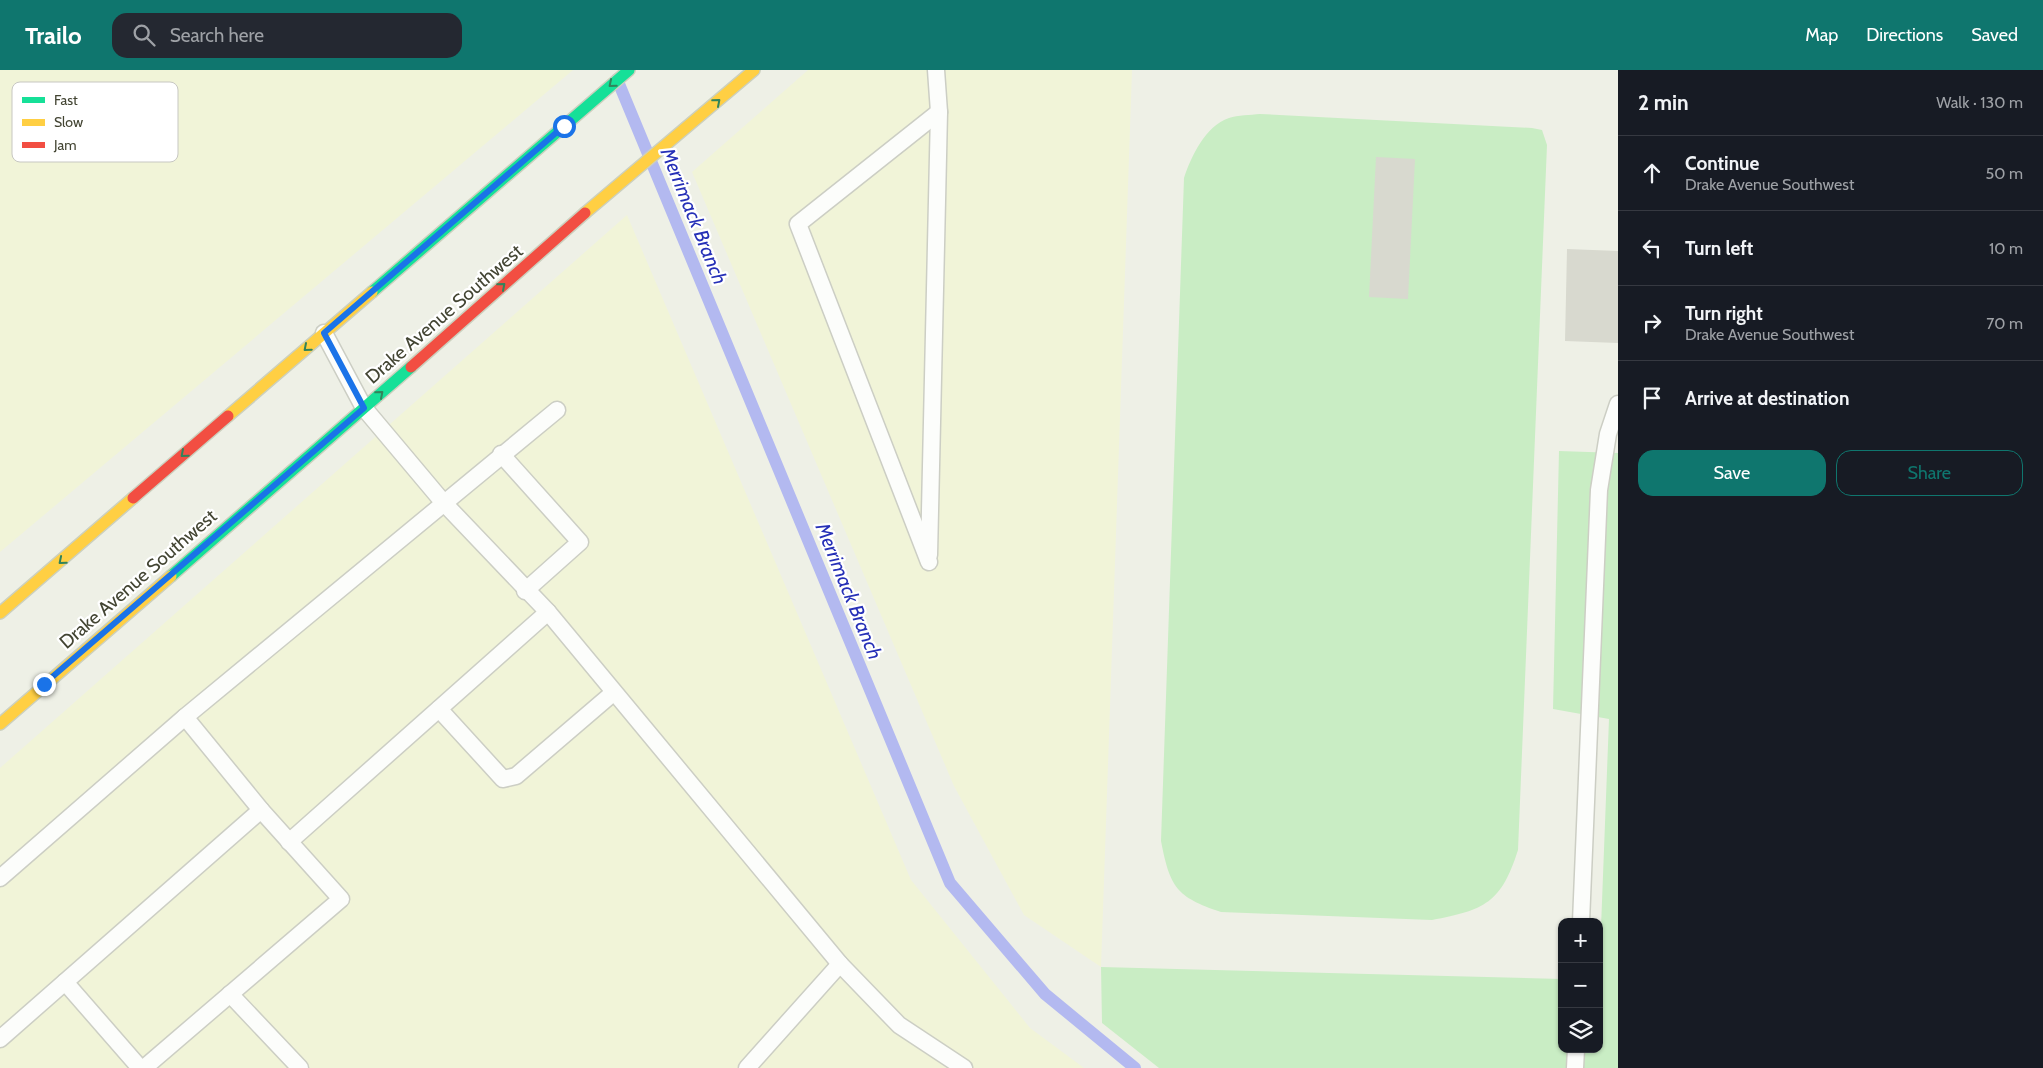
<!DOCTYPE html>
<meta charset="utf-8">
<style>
:root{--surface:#171b24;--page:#242831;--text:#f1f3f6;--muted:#9ea1a6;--line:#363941;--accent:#0f766e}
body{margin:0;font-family:Cabin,sans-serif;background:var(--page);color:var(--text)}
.controls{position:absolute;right:15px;bottom:15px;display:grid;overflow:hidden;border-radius:10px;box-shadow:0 1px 4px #0004}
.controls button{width:45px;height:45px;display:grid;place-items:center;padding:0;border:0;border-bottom:1px solid var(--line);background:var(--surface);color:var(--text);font:25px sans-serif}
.stop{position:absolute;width:15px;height:15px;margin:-11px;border:4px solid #1a73e8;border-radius:50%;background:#fff}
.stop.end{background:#1a73e8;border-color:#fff;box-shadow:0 1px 5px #0008}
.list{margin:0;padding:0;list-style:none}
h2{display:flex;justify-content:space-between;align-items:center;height:65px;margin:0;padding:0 20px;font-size:21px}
h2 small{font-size:16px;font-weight:400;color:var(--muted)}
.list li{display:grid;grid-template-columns:32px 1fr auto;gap:15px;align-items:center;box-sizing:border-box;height:75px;padding:0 20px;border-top:1px solid var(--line)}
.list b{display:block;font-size:19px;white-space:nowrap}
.list p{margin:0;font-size:16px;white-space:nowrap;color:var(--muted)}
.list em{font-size:16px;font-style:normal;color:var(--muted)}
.actions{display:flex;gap:10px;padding:15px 20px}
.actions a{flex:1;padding:11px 0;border:1px solid var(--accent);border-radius:15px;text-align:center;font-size:18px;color:var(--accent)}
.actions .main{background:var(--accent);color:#fff}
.icon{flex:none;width:28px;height:28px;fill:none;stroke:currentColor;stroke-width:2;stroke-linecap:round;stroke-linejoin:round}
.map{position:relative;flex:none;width:1618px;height:998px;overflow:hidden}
header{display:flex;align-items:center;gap:30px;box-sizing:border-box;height:70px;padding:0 25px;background:var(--accent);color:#fff}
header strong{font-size:24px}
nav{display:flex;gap:28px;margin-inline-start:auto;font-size:18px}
.search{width:350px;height:45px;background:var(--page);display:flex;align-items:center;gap:12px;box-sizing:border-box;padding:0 18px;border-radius:15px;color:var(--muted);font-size:19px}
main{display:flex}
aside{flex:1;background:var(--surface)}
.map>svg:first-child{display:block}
.commercial{fill:#f1f4d8}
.green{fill:#c9edc4}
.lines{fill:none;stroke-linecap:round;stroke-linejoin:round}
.stream{stroke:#b3b9f0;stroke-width:12}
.building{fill:#d8d9cf}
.lane-casing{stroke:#cccec4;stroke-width:19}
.fast-casing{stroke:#ccd0be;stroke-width:14}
.slow-casing{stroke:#ccd0be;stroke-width:14}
.jam-casing{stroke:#ccd0be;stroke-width:14}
.lane{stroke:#fcfdfb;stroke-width:16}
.fast{stroke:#16e098;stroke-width:11}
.slow{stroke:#ffcf43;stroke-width:11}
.jam{stroke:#f24e42;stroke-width:11}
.oneway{stroke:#31835b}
.route{stroke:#1a73e8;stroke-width:6}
.labels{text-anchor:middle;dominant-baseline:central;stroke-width:4.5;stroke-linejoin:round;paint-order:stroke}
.street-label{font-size:19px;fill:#434533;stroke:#fff}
.water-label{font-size:20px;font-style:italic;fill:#2630b7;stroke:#fff}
.key{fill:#fff;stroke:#c7c7c2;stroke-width:1}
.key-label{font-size:14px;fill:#434533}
</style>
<header>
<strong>Trailo</strong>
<div class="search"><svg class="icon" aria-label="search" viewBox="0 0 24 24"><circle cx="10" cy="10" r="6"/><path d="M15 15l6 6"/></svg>Search here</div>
<nav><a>Map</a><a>Directions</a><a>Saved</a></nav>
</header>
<main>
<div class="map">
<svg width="1618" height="998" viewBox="0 0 1618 998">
<rect width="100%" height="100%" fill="#eef0e6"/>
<g class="commercial">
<polygon points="0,0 573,0 0,482"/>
<polygon points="808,0 1132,0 1101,897 1024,845 954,716 692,102"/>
<polygon points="627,145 911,810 1030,958 1084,998 0,998 0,698"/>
</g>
<g class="green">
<path d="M1260,44L1532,58L1542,60L1547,75L1518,780C1501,833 1485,840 1432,850L1221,842C1176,827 1170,817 1161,771L1184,108C1191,87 1205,56 1229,48C1238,45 1250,45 1260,44Z"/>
<polygon points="1559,381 1618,383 1618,998 1159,998 1102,953 1101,897 1562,909 1562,979 1599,979 1599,910 1609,649 1553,639"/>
</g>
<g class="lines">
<polyline class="stream" points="617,9 950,813 1045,924 1135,998"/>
</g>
<g class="building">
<polygon points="1376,87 1415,89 1408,229 1369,227"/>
<polygon points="1567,179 1618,181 1618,273 1565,271"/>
</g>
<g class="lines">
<defs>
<g id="lane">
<polyline points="324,263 364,338 443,432 548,542 840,894 899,955 964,998"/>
<polyline points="501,384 580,472 525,521"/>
<polyline points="929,485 939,42 936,0"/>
<polyline points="929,492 798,154 939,42"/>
<polyline points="439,639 503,709 516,706 613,623"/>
<polyline points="185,647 557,340"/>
<polyline points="289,772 548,542"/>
<polyline points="0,808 185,647 261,740"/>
<polyline points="1581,852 1599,420 1608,364 1618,334"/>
<polyline points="65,912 140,998"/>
<polyline points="230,924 300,998"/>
<polyline points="0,969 261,740 341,829 144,998"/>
<polyline points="747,998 840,894"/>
<polyline points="1575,998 1576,979"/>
</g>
<g id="fast">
<polyline points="372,222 629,0"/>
<polyline points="171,506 411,297"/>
</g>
<g id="slow">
<polyline points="585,143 754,0"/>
<polyline points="228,346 372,222"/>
<polyline points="0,543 133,428"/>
<polyline points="0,654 171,506"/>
</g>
<g id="jam">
<polyline points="411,297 585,143"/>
<polyline points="133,428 228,346"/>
</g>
</defs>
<use href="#lane" class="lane-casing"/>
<use href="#fast" class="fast-casing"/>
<use href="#slow" class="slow-casing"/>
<use href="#jam" class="jam-casing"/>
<use href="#lane" class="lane"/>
<use href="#fast" class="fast"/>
<use href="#slow" class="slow"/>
<use href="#jam" class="jam"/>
</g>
<defs><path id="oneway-chevron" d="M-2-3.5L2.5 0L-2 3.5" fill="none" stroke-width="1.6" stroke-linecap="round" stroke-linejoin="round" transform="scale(1.25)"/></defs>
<g class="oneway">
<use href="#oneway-chevron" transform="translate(612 14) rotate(140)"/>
<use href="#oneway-chevron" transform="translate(717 32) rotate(-41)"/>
<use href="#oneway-chevron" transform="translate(502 216) rotate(-41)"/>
<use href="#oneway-chevron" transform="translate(307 278) rotate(139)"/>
<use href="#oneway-chevron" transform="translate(380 324) rotate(-41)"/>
<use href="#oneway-chevron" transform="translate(184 384) rotate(139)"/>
<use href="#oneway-chevron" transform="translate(62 491) rotate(140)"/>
</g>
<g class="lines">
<polyline class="route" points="44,614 364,338 324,263 564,56"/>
</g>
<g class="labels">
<g class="street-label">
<text transform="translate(444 244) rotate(-41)">Drake Avenue Southwest</text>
<text transform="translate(138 509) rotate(-41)">Drake Avenue Southwest</text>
</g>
<g class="water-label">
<text transform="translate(694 146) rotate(68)">Merrimack Branch</text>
<text transform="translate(849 521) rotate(68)">Merrimack Branch</text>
</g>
</g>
<rect x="12" y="12" width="166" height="80" rx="8" class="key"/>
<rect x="22" y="27" width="23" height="6" fill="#16e098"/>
<rect x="22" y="49" width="23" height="7" fill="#ffcf43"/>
<rect x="22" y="72" width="23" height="6" fill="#f24e42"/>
<g class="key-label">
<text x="54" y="35">Fast</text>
<text x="54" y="57">Slow</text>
<text x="54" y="80">Jam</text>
</g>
</svg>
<div class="controls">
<button>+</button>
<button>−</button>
<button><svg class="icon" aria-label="layers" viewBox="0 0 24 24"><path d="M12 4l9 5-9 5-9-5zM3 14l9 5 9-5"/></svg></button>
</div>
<div class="stop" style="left:564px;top:56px"></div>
<div class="stop end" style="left:44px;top:614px"></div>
</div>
<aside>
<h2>2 min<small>Walk · 130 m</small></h2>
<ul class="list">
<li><svg class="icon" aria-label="ahead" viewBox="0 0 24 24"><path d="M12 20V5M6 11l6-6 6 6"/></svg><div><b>Continue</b><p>Drake Avenue Southwest</p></div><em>50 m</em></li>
<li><svg class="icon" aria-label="left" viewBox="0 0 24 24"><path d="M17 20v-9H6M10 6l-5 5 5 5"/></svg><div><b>Turn left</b></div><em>10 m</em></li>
<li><svg class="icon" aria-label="right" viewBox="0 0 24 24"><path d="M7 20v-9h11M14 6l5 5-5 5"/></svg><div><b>Turn right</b><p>Drake Avenue Southwest</p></div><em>70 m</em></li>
<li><svg class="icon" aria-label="arrive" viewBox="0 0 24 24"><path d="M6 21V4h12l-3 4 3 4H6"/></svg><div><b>Arrive at destination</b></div></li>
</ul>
<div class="actions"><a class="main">Save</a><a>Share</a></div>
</aside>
</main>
